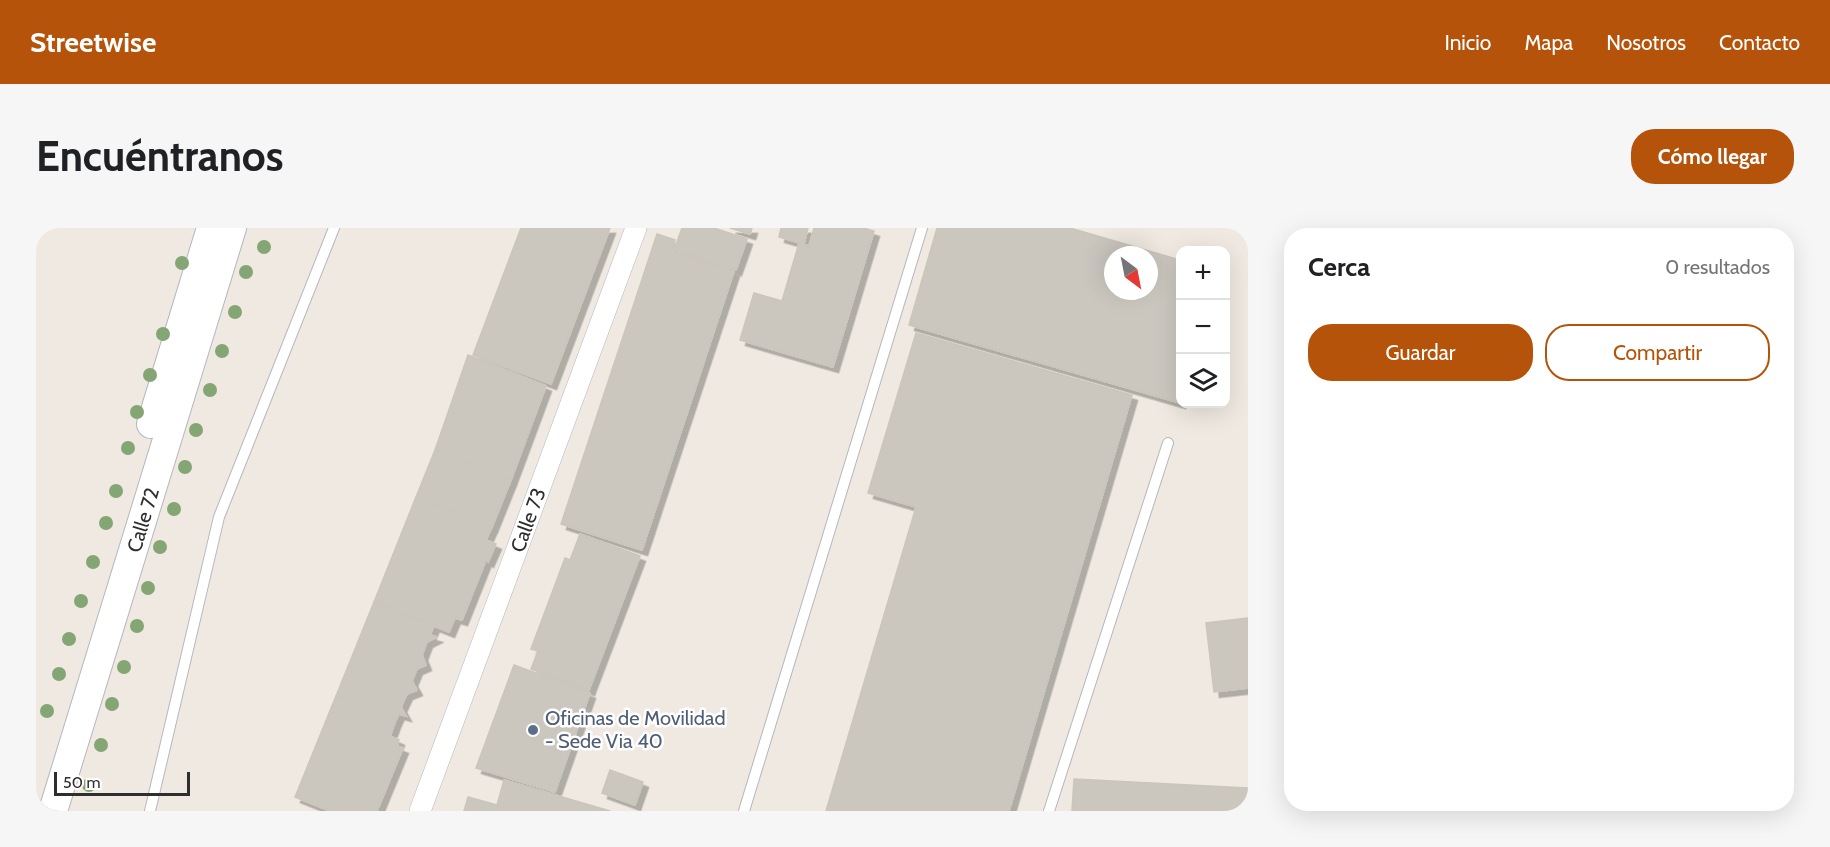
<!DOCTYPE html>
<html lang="es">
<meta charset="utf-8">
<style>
:root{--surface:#fff;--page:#f6f6f6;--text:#202124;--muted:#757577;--line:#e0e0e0;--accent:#b45309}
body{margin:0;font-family:Cabin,sans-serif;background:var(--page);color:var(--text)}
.controls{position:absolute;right:18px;top:18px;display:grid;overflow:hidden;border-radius:12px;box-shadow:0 6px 24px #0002}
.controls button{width:54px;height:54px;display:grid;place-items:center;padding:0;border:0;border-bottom:2px solid var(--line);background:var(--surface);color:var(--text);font:30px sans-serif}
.compass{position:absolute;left:1068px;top:18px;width:54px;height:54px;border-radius:50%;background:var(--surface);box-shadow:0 6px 24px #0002;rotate:148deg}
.scale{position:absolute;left:18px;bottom:15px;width:136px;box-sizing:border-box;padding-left:6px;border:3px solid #2e2e2e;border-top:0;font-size:16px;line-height:21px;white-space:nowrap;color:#2e2e2e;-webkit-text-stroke:4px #fff;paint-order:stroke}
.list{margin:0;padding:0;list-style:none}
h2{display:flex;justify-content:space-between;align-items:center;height:78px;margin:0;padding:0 24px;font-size:26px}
h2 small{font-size:20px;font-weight:400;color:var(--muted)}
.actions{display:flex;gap:12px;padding:18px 24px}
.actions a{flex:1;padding:14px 0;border:2px solid var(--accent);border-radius:24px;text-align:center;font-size:21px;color:var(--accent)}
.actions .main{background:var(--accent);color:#fff}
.icon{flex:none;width:33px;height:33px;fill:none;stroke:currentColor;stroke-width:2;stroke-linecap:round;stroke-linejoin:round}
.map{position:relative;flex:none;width:1212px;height:583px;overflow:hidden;border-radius:24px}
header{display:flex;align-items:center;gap:36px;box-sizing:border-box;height:84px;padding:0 30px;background:var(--accent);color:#fff}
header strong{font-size:28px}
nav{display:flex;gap:33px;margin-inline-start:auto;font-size:21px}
.intro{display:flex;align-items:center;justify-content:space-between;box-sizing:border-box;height:144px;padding:0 36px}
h1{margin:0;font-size:42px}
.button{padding:15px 27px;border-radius:24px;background:var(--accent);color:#fff;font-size:21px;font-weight:700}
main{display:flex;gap:36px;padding:0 36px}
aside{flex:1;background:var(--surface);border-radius:24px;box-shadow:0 6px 24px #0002}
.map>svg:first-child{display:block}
.building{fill:#cbc7bf;stroke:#cbc5ba;stroke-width:1.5;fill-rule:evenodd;filter:url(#shadow)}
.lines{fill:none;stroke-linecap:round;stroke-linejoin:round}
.service-casing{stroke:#b4b7c1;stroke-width:12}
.minor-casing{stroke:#b4b7c1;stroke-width:22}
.secondary-casing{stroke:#b4b7c1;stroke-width:30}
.service{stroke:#fff;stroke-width:10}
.minor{stroke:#fff;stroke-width:21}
.secondary{stroke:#fff;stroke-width:28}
.tree{fill:#84a574}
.service-dot{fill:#5c6f8a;stroke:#fff;stroke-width:2}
.labels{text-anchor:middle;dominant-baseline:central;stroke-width:5;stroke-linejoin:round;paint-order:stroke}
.street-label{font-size:20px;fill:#2e2e2e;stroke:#fff}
.service-label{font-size:20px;fill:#4e5e75;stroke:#fff;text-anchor:start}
</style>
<header>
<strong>Streetwise</strong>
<nav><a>Inicio</a><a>Mapa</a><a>Nosotros</a><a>Contacto</a></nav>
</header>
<div class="intro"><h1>Encuéntranos</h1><a class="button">Cómo llegar</a></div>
<main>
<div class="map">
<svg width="1212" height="583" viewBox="0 0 1212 583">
<defs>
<filter id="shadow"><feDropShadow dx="5.5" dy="5.5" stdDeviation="0" flood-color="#0004"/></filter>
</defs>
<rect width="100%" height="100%" fill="#efe9e1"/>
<g class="building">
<polygon points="485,0 574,0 515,156 437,127"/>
<polygon points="646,0 678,0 711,11 700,42 638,22"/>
<polygon points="694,0 716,0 714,6"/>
<polygon points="745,0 772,0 768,16 743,9"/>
<polygon points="778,0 827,0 838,3 797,139 704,112 718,65 746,73 763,15 773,18"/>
<path d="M901,0H1034L1144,32V175L873,97ZM1077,27H1113V63H1077Z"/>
<polygon points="621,6 639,12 635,23 698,43 606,322 525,296"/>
<polygon points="880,105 1096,167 973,583 790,583 880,279 832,265"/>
<polygon points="432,127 510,158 475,252 399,222"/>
<polygon points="399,222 475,252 456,299 380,269"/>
<polygon points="380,269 456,299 450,312 460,316 452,334 450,332 426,392 419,390 413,404 338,374"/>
<polygon points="544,306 604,328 553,462 495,441 502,423 495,421 529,330 534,332"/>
<polygon points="338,374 398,398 394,407 401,409 391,414 386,427 390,437 381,441 376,453 381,462 371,466 365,479 370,488 363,486 360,492 300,468"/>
<polygon points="1212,390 1212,460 1178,464 1170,395"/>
<polygon points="478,437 554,465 519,564 440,540"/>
<polygon points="300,468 360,492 354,508 363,512 361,518 367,520 341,583 294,583 259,569"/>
<polygon points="574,542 607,554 599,577 566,565"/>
<polygon points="1038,551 1212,560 1212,583 1036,583"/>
<polygon points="468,552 574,583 428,583 432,569 461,577"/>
</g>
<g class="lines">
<defs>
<g id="service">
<polyline points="114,583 183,289 298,0"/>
<polyline points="708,583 886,0"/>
<polyline points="1013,583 1132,215"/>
</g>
<polyline id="minor" points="384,583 600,0"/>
<g id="secondary">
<polyline points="115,196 175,0"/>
<polyline points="17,583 196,0"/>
</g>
</defs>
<use href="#service" class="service-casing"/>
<use href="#minor" class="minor-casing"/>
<use href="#secondary" class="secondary-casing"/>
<use href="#service" class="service"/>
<use href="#minor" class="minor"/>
<use href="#secondary" class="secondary"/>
</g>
<g class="tree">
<circle cx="228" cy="19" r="7"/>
<circle cx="146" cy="35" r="7"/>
<circle cx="210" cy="44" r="7"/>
<circle cx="199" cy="84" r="7"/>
<circle cx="127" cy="106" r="7"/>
<circle cx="186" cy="123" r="7"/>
<circle cx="114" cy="147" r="7"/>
<circle cx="174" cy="162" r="7"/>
<circle cx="101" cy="184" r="7"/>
<circle cx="160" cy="202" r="7"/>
<circle cx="92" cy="220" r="7"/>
<circle cx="149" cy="239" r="7"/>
<circle cx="80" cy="263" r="7"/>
<circle cx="138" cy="281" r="7"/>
<circle cx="70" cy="295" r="7"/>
<circle cx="124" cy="319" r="7"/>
<circle cx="57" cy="334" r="7"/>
<circle cx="112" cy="360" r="7"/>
<circle cx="45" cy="373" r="7"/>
<circle cx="101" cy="398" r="7"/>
<circle cx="33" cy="411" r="7"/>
<circle cx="88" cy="439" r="7"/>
<circle cx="23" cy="446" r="7"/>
<circle cx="76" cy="476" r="7"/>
<circle cx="11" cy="483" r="7"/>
<circle cx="65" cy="517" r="7"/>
<circle cx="53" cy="557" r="7"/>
</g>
<circle class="service-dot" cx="497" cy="502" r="6"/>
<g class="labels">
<g class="street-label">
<text transform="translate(107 292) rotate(-73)">Calle 72</text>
<text transform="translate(492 292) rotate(-70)">Calle 73</text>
</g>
<g class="service-label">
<text x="509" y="490">Oficinas de Movilidad<tspan x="509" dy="23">- Sede Via 40</tspan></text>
</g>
</g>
</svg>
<div class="controls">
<button>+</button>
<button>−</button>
<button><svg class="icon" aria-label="layers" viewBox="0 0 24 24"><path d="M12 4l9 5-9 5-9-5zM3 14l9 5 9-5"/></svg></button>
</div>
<svg class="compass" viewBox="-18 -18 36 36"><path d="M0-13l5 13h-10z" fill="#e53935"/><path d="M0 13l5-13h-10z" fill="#757577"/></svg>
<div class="scale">50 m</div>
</div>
<aside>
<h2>Cerca<small>0 resultados</small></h2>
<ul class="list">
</ul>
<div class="actions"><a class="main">Guardar</a><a>Compartir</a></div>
</aside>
</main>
